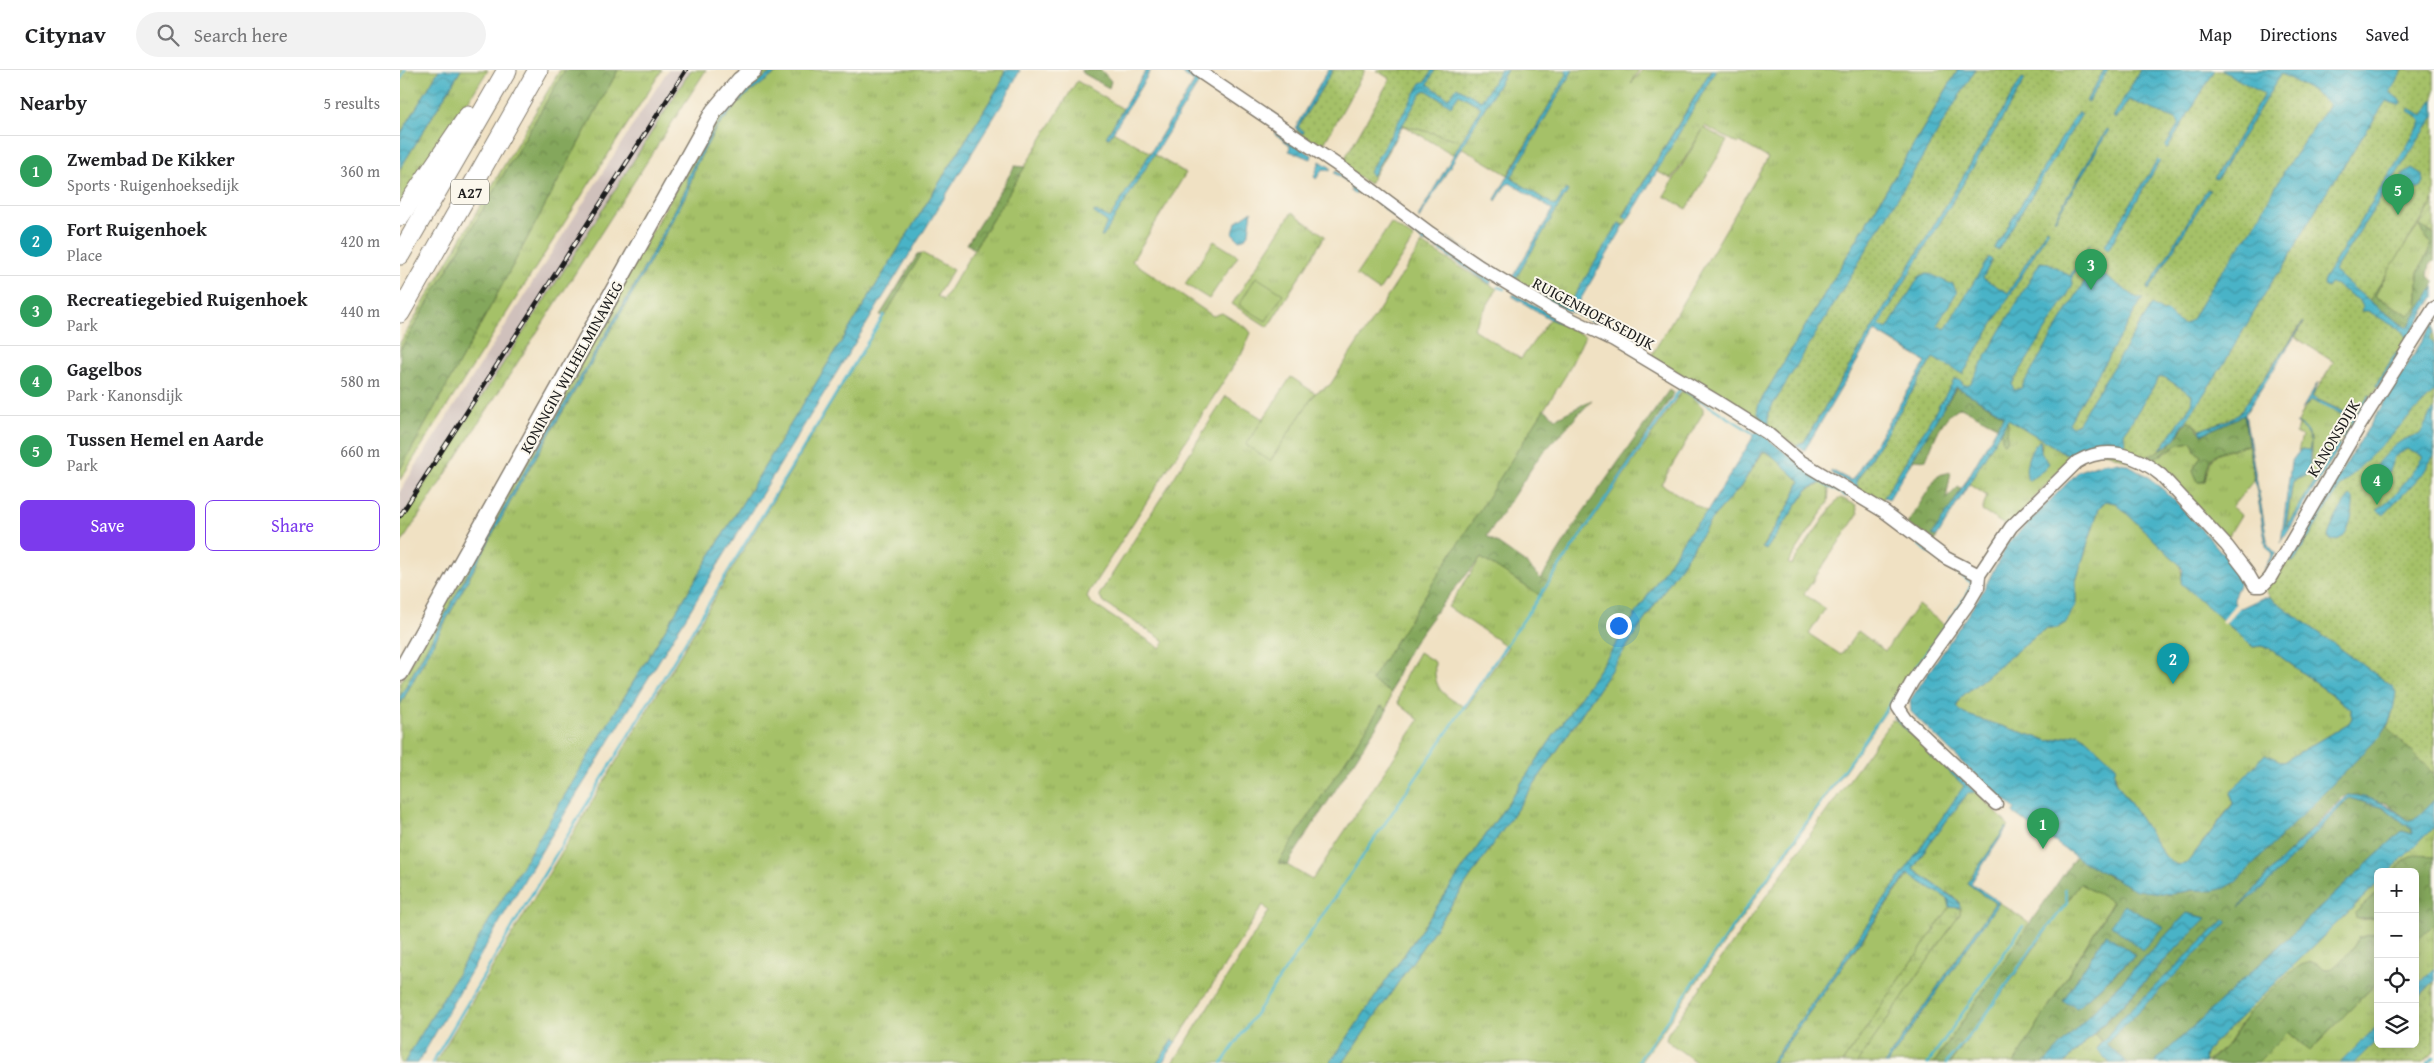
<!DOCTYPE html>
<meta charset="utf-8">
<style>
:root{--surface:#fff;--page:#f2f2f2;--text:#202124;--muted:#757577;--line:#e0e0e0;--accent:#7c3aed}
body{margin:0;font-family:"Gentium Book Plus",serif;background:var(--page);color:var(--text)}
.controls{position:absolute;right:15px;bottom:15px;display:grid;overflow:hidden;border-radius:8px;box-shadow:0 2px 12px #0003}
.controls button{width:45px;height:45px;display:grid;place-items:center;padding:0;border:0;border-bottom:1px solid var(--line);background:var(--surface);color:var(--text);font:25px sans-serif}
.you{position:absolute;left:1218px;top:555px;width:18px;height:18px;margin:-12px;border:4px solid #fff;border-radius:50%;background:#1a73e8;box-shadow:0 0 0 8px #1a73e833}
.badge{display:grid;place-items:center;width:32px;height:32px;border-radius:50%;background:var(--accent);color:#fff;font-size:16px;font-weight:700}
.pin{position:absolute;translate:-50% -41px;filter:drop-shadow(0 1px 2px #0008)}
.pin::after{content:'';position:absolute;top:26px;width:18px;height:15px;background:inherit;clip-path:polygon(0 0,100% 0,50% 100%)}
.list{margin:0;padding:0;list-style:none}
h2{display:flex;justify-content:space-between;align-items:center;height:65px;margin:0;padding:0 20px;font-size:21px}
h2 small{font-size:16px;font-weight:400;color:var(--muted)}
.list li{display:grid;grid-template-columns:32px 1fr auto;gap:15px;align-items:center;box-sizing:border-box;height:70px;padding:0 20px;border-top:1px solid var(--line)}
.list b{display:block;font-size:19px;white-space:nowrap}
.list p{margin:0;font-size:16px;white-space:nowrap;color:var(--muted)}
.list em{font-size:16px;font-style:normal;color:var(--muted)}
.actions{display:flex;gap:10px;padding:15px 20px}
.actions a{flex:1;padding:11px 0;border:1px solid var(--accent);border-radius:8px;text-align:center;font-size:18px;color:var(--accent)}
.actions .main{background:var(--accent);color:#fff}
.icon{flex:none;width:28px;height:28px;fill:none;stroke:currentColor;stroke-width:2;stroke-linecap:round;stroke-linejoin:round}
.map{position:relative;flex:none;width:2034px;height:993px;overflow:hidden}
header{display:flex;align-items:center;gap:30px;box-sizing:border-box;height:70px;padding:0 25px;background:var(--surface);border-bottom:1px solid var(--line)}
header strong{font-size:24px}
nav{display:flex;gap:28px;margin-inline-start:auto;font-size:18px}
.search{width:350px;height:45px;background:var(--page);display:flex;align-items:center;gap:12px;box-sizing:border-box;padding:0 18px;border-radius:28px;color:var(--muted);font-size:19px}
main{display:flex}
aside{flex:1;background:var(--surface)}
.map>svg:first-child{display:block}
.railway{fill:#cfc0bb}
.grass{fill:url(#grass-tufts);stroke:#606e42;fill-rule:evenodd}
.forest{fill:url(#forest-crowns);stroke:#50623c;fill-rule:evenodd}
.wetland{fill:url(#wetland-marsh);stroke:#606e42}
.park{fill:url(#park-dots);stroke:#606e42}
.garden{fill:url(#garden-furrows);stroke:#606e42}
.pitch{fill:#a5c168;stroke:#606e42}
.water{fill:url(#water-waves);stroke:#326872;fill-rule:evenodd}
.pier{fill:#f0e1c3}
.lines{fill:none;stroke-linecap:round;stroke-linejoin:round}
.stream{stroke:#49b3c7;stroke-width:2.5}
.minor-casing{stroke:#867e70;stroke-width:15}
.major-casing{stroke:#867e70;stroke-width:19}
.highway-casing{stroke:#867e70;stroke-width:21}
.minor{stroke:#fff;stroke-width:12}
.major{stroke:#fff;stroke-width:16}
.highway{stroke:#fff;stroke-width:19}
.rail-casing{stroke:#1c1c1c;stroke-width:4.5}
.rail{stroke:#fbf7ec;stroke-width:2.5;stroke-dasharray:8;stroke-linecap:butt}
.labels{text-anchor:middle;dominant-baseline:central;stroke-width:4;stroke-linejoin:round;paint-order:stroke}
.shield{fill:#fbf7ec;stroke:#5f5e5a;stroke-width:1}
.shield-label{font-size:15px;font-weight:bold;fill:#1c1c1c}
.street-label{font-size:16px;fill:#1c1c1c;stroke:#fbf7ec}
</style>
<header>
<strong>Citynav</strong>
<div class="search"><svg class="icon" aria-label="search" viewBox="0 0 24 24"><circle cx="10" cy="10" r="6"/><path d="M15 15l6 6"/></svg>Search here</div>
<nav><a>Map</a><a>Directions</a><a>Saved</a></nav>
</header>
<main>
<aside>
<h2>Nearby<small>5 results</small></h2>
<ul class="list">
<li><span class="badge" style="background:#2e9e5b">1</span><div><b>Zwembad De Kikker</b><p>Sports · Ruigenhoeksedijk</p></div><em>360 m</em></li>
<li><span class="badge" style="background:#0f9aa8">2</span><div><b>Fort Ruigenhoek</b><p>Place</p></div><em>420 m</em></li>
<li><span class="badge" style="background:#2e9e5b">3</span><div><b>Recreatiegebied Ruigenhoek</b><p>Park</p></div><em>440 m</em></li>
<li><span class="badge" style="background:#2e9e5b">4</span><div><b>Gagelbos</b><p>Park · Kanonsdijk</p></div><em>580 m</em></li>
<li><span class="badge" style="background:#2e9e5b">5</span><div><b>Tussen Hemel en Aarde</b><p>Park</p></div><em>660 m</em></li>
</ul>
<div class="actions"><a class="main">Save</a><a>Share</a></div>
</aside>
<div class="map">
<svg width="2034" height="993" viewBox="0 0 2034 993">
<defs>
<pattern id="grass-tufts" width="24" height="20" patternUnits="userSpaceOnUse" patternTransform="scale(1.25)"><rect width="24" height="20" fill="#a5c168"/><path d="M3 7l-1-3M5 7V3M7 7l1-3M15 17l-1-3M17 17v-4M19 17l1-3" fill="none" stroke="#8da55a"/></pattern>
<pattern id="forest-crowns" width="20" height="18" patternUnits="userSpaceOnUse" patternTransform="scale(1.25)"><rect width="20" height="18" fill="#84a75c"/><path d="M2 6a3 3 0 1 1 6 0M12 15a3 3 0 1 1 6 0" fill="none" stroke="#6b874b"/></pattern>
<pattern id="wetland-marsh" width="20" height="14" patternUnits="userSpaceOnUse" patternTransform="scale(1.25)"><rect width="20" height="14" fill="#a5c168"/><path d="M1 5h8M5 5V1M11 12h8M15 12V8" fill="none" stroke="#8da55a"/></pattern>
<pattern id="park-dots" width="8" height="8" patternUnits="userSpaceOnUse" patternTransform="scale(1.25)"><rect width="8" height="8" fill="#a5c168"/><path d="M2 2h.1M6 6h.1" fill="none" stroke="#8da55a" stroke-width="1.8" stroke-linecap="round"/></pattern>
<pattern id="garden-furrows" width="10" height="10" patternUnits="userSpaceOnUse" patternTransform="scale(1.25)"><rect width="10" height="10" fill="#a5c168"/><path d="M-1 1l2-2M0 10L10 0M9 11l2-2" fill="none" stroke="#8da55a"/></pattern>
<pattern id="water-waves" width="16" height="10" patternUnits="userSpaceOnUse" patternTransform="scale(1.25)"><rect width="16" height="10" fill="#49b3c7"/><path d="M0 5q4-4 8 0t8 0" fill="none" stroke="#3c91a1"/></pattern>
</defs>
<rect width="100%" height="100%" fill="#fbf7ec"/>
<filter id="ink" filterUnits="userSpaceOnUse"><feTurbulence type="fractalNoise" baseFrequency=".02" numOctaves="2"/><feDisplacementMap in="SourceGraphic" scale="10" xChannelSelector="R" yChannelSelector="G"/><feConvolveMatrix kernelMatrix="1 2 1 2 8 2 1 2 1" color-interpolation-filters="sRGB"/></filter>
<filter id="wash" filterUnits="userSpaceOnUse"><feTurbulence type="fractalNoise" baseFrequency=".0096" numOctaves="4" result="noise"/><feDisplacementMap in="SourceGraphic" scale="20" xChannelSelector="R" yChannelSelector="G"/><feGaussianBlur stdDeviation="1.12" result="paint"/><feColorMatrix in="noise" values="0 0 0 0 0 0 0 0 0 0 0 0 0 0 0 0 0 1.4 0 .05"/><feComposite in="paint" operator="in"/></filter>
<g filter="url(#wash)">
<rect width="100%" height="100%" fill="#f0e1c3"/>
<polygon class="railway" points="268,0 291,0 177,180 0,452 0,421"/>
<g class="grass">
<polygon points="0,0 39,0 0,65"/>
<polygon points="61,0 88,0 0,138 0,99"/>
<polygon points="160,0 165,0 0,280 0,273"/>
<polygon points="218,0 262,0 0,410 0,400 93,232"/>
<polygon points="291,0 306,0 0,475 0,452 177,180"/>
<path d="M365,0H375C331,30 310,60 287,108L288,115L236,213L111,424L0,627V614L19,578L321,38Z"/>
<path d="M380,0H605L602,11L588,34C391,352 196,671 4,993H0V635L119,416L242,207L288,121L295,97L315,60L343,28Z"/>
<polygon points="1107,0 1165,0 1168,3 1108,105 1061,77"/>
<polygon points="1173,0 1239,0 1231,14 1242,0 1311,0 1223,146 1228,149 1224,156 1219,153 1170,234 1164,236 1114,210 1168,120 1155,136 1117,113 1111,106"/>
<polygon points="1316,0 1558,0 1461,163 1359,347 1365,355 1251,286 1368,88 1340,72 1338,74 1305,56 1272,109 1256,101"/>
<path d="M2034,0L1965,145L1968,241L1933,294L1934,292L1895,267L1904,254L1800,360L1789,350L1761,386L1779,374L1792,372L1795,381L1801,386L1793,400L1798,412H1805C1811,377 1818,384 1848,375L1854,410L1832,437L1841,445L1826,470L1764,404L1698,380L1671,387L1608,457L1582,441L1587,426L1568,413L1600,358L1604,345L1671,387ZM1638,372L1642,373L1641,383L1627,396L1629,385Z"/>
<path d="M677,11L723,39L711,60L786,103L732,191L813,246L822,243L847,258L851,263L843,281L689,522L687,527L690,532L760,578L765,571L704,533L699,525L826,326L863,349L846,375L871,390L915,323L930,315L1022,174L1097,219L1073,259L1121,289L1150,249L1185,266L1166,305L972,610L991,623L987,640L982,636L879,794L887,795L912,810L1019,650L998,633L1002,613L1019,582L1035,592C1033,621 1044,625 1066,638L1108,577L1048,537L1081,488L1141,525L1282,321L1294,328L1303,338V343L1261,414L1307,442L1287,465L1217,573L930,993H773L869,841L863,835L776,972L772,970L758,993H35L522,183L553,200L537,226L543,230Z"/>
<polygon points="1082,37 1054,85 1003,55"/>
<polygon points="892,142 925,166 868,257 832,234"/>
<polygon points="2019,155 2023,164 2032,174 2018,202 2018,237 2009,245 1975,226 1989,199"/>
<polygon points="1911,330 1950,348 1952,352 1886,459 1893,411 1905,406 1911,390 1911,368 1898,353 1904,339"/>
<path d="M1898,355C1907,361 1914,370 1909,381L1902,379L1898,381L1902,366L1896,363Z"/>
<polygon points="1364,381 1374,387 1400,411 1391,432 1362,477 1365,480 1408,419 1419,415 1421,411 1432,414 1429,419 1428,433 1388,493 1391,495 1437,430 1441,428 1456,435 1458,444 1404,524 1425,539 1409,564 1441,585 1458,561 1485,581 1518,535 1546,556 1240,993 943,993 1150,691 1314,446 1341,416"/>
<path d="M1706,431L1716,433L1780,495L1782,506L1826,553L1853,577L1862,576L1869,578L1952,640V648L1949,653L1883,692L1833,733L1787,793C1777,797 1772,793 1765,786L1717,713L1714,700L1678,663L1649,671L1564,644L1557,637L1560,628L1636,565L1647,558H1657L1676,534V511L1699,438Z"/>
<polygon points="1492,650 1496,651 1529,680 1531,689 1534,687 1565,716 1370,993 1297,993 1266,970 1268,963"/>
<polygon points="1575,720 1609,756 1606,758 1567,813 1595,833 1485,993 1457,993 1560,844 1559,831 1513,799 1529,774 1568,723"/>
<path d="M2034,757V786C2011,792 2016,777 1994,802H1989Z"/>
<polygon points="1509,804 1548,829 1550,837 1442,993 1373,993"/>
<path d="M1978,813V822L1955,843L1960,850L1978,848V863L1958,868C1955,877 1935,902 1925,899C1919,897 1917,893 1911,892L1890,903L1876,916L1842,952L1828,974L1805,993L1804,987L1807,980Z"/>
<polygon points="1680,814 1713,831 1614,993 1550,993 1601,925"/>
<polygon points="1599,832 1630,854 1534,993 1488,993"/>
<polygon points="2034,854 2034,898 2015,917 2015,873"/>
<polygon points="1978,911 1978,955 1940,993 1857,993 1888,962 1910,981"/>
<polygon points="1694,964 1702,971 1696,979 1710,993 1665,993"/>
</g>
<g class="forest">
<polygon points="165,0 218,0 93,232 0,400 0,280"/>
<polygon points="682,0 701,0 711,11 709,18 681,2"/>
<polygon points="615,96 625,97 574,179 567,174"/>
<path d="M2019,155L2034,164V191L2030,195L2028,205L2034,211C2034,227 2018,244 2009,256L2005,257L1969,231L1989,199L1975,226L2009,245L2018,237V202L2032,174L2023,164Z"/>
<polygon points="522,183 485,246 480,245 518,184"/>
<path d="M1557,317L1604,345L1608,353L1607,371L1603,373L1600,358L1561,337C1541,346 1534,371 1526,390L1514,389L1510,396H1505Z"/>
<path d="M1269,320L1274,323L1141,526L1081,488C1050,524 1002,577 991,623L971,610L1144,339L1156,348L1192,330L1139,387L1087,466L1127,494L1141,509L1183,442Z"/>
<path d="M1844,345L1848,375C1820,383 1808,377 1805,412H1798L1793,400L1801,386L1795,381L1792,372L1779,374L1755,388L1749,385L1768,377L1789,350L1802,364Z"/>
<polygon points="1551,402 1546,429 1558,417 1561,419 1534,473 1507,454 1538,405"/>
<path d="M2034,583V730L2014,750L2009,751L1986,733L1948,725L1943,727L1880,791L1839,837L1863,818L1949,728L1985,738L2011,759L2012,764L2002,761L1754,993H1727L1694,964L1806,848L1787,843L1644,993H1614L1713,832L1680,814L1550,993H1534L1676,786L1710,807L1769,824L1794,820ZM1706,864L1735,886L1677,938L1663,931Z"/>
<polygon points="981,636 987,640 887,795 878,793"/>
<polygon points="2014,785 2034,786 2034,854 2015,873 2015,802 1994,802 2004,791"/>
<polygon points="1978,822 1978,848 1956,849 1955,843"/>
<path d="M1978,863V911L1910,981L1888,962L1857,993H1807L1828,974L1849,943L1876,916L1890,903L1901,895L1911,892C1917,893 1923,900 1929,899C1939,897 1955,877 1958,868Z"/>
</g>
<polygon class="wetland" points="1550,837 1560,838 1560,844 1457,993 1442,993"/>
<g class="park">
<polygon points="933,0 965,0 921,79 896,62 897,60 902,64 898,57"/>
<polygon points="976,0 1103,0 1062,71 1003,55 969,114 941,95 990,9"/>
<path d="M1558,0H2034V130L1969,231L2013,262L1978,317L1956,347L1912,327L1934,292L1895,267L1904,254L1902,253L1840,342L1833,348L1800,360L1789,350L1768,377L1743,388L1698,380L1671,387L1557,317L1479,435L1454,417L1458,418L1456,412L1529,294L1472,259L1404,372L1396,375C1380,366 1349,353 1360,332Z"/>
<polygon points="2034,252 2034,704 1987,657 1991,648 1993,617 1870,527 1865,519 1887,489"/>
<polygon points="2034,911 2034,982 2023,993 1954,993 1978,969 1978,974 2015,974 2015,931"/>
</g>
<polygon class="garden" points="2034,131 2034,164 2019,155"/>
<g class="pitch">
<polygon points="1304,58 1327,71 1287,139 1264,126"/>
<polygon points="991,153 1014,168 979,221 956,205"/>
<polygon points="814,171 838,186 809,229 785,214"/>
<polygon points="856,207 883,224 866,251 839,235"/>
<polygon points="891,307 915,323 870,391 846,375"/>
</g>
<g class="water">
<polygon points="39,0 61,0 0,99 0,65"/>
<path d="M375,0H380L343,28L315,60L295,97L288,121L242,207L119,416L0,635V627L117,414L236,213L288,115L287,108C310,60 330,31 375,0Z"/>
<path d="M605,0H620L604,31L127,805L18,993H4C196,671 391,352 588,34L602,11Z"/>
<polygon points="746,0 751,0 709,68 706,67"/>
<polygon points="778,0 784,0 800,11 703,167 701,167 707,152 694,143 694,141 710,148 794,12"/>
<polygon points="928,0 933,0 898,57 904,61 903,64 895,58"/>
<polygon points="1032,0 1035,0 1028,14 1048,28 1057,17 1081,31 1101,0 1107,0 1019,149 1019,145 1081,37 1059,24 1051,36 1026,20 1022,22 972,106 969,102 1021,13 1026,11"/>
<path d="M1165,0H1173L1111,108L1155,136L1166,119L1168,121L1116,208L1109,210L1047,167C1058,175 1103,208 1113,206L1153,140L1110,113L1106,115L1096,131L1095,129L1167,4Z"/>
<polygon points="1311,0 1316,0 1239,132 1228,149 1223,147"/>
<path d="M1558,0H1575L1368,343V356L1363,365L1421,411L1419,414L1408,419L1366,480L1362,478L1391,432L1400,411L1368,382H1362L1341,416L1314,446L1150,691L943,993H930L1217,573L1287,465L1307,442L1352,369L1353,365L1365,355C1362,344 1353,346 1360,332Z"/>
<polygon points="1704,0 1708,0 1688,32 1686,31"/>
<polygon points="1740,0 1815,0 1767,79 1765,77 1779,53 1776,49 1729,30 1716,49 1713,47"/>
<path d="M1821,0H2003L1990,22L2001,31V33L1998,35L1986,31L1917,137L1881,202L1876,205L1823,295L1773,371L1760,380L1791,335L1792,325L1764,307L1759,308L1724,363L1725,373L1722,376C1704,372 1687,377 1671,387L1608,349L1537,467L1532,465L1554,432L1604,345L1557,317L1555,318L1489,429L1484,427L1553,312L1555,309L1561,311L1563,315L1570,314L1640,192L1649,193L1670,206L1690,173L1672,207L1673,214L1668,224L1612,314L1614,320L1621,318L1699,187L1702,189L1698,201L1737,228H1743L1679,336L1669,353L1672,356L1677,354L1752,235L1763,242L1767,241L1773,248L1784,255L1792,249L1812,215L1853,158L1886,98L1929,35L1911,20L1881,4L1817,109L1814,108L1864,24Z"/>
<path d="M1622,8L1625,9L1621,17L1479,255L1487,259L1519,207C1530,198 1541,212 1553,214L1557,222L1537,255L1545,259L1589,187L1592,190L1583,208L1608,223L1647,158L1649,160L1563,304L1533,288L1456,412L1458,418L1431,403V400L1450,410L1453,409L1526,292L1475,261L1404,381L1396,375L1404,372Z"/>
<polygon points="2034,29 2034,46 1934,201 1969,231 2005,257 2009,256 2034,217 2034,227 2007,269 2002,261 1968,241 1962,241 1963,237 1960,231 1934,214 1930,214 1927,218 1923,216 1924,209 2002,84 2021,52 2020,49 2008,41 2009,38 2023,45"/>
<polygon points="1678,41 1682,44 1598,180 1594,179"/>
<polygon points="1707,59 1709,60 1655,150 1654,149"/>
<polygon points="876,62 912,85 911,89 889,81 890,75 874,63"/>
<polygon points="1758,89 1760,91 1708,180 1704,177"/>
<polygon points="920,91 931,98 930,100 923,99 916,109 914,107"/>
<polygon points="2012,98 2023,105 2024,112 2021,117 2015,119 2007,116 2002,108 2004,103"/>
<polygon points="936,101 971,126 969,128 960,121 954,124 951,122 950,114 934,103"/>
<polygon points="1807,119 1810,120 1749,220 1747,219"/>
<polygon points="978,130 1092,211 1090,214 1027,172 1023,172 976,132"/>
<polygon points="852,141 849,162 844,169 839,170 833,164 836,152"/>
<polygon points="1219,153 1224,156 1180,230 1178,237 1182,244 1213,262 1141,228 1123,216 1164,237 1168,236"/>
<polygon points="1114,224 1169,254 1167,256 1150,249 1112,226"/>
<polygon points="1904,252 1845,344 1868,475 1876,483 1860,507 1872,484 1866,476 1844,345 1802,364 1800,360 1833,348 1840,342"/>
<polygon points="2034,252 2034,262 2030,269 2034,274 2034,322 1940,417 1894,491 1890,492 1887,489"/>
<polygon points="1996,282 1999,283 1977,318 1976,315"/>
<polygon points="1918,312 1912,327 1954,347 1969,325 1971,326 1945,370 1942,367 1952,352 1950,348 1911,330 1902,339"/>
<path d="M2034,339V385L2024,402L1984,445L1977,440L1997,423L2023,387L2007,379L1994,387L1988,404L1968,414L1965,407C1980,391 1997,366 2019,365C2026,356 2027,347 2034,339Z"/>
<path d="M1896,353C1910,358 1912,369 1910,382C1909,392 1911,396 1905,406L1893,411L1885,459L1937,375H1941L1881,473L1891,392L1901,379L1909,380C1914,367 1905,360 1896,353Z"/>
<path d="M1640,370L1641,383L1649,393L1644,400L1628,411C1623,397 1629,380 1640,370Z"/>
<path d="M1718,392C1756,399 1809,470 1836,498C1846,516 1833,517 1834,533L1841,538L1864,527H1870L1993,617L1996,622C1994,639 1991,653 1980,666L1836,812L1825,818L1812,821L1794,820L1769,824L1736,820L1682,791L1613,743L1615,739L1605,730L1602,732L1511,642L1510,630L1580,526L1608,473L1679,401L1702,393ZM1705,431L1716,433L1780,495L1783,500L1781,513L1853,577L1862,576L1869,578L1952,640V648L1949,653L1883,692L1865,684L1831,722L1833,734L1787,793C1777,797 1772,793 1765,786L1717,713L1714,705L1716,696L1682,665L1678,663L1649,671L1564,644L1557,637L1560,628L1636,565L1647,558H1657L1665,554L1676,534V511L1699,438Z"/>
<path d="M1950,426L1953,428C1954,440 1949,475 1930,470L1928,467C1929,459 1943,432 1950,426Z"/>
<polygon points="1494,646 1497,646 1576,722 1568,723 1529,774 1513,799 1559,832 1560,838 1550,837 1548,829 1508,804 1373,993 1370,993 1564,716 1534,687 1531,689 1529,680 1494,648"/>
<path d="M1948,725C1974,726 1989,736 2009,751L2014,750L2034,730V757L1989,802H1978V813L1807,980L1804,987L1805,993H1754L2002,761L2012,764L2011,759L1985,738L1949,728L1863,818L1839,837L1880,791Z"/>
<polygon points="1606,757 1607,758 1571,813 1599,832 1488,993 1485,993 1595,833 1567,813"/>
<polygon points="1724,835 1764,857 1742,880 1711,855"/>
<polygon points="1787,843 1806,848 1665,993 1644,993"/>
<polygon points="1825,849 1828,852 1706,974 1727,993 1710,993 1696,979 1724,946"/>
<polygon points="1706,864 1735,885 1677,938 1663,931"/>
<polygon points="2034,898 2034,911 2015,931 2015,917"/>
<polygon points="1978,955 1978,969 1954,993 1940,993"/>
<polygon points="772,970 776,972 762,993 757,993"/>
</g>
<polygon class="pier" points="1837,532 1842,535 1824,555 1821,551"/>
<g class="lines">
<g class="stream">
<polyline points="0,10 5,0"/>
<polyline points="1098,217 1104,219"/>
<polyline points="1418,411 1446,426"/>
<polyline points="32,993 135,819 484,245"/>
<polyline points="822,993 1281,318 1356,365"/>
<polyline points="1237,993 1564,529 1572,513 1519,475"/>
<polyline points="1528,993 1623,856"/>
<polyline points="1546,993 1583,949 1632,878 1667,833 1665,819"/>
<polyline points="2028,993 2034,987"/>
</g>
</g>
</g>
<g filter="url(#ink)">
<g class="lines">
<defs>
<g id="minor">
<polyline points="797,0 955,107 1030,163 1080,197 1150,239 1214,270 1316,331 1367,363 1400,391 1485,442 1546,488 1579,505"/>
<path d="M1596,734L1506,649L1498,637L1512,612L1568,534L1578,517L1579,505L1611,457L1677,392C1706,375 1736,384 1761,405L1827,476L1847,502L1855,516H1862L1870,508L1960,355L2034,238"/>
</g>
<polyline id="major" points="0,603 314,41 340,10 353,0"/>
<g id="highway">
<polyline points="0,146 68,46"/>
<polyline points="0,185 107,0"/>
<polyline points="0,243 138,0"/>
</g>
</defs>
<use href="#minor" class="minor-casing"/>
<use href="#major" class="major-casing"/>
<use href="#highway" class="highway-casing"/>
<use href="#minor" class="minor"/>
<use href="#major" class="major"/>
<use href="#highway" class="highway"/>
<defs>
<polyline id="rail" points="0,446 286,0"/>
</defs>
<use href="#rail" class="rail-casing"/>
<use href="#rail" class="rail"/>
</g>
</g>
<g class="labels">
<rect class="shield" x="51" y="109.5" width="38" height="25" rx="4"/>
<g class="shield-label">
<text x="70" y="122">A27</text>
</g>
<g class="street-label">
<text transform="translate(1194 243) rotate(28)">RUIGENHOEKSEDIJK</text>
<text transform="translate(171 297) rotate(-61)">KONINGIN WILHELMINAWEG</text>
<text transform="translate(1933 368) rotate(-59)">KANONSDIJK</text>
</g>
</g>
</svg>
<div class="controls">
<button>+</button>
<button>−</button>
<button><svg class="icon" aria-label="locate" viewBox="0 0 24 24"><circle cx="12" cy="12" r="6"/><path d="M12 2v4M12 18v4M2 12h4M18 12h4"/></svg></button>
<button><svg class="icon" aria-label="layers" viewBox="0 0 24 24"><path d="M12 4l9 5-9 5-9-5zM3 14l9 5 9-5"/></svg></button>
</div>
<div class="you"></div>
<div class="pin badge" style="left:1643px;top:779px;background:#2e9e5b">1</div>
<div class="pin badge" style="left:1773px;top:614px;background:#0f9aa8">2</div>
<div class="pin badge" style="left:1691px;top:220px;background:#2e9e5b">3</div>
<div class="pin badge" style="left:1977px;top:435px;background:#2e9e5b">4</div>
<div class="pin badge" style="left:1998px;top:145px;background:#2e9e5b">5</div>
</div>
</main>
